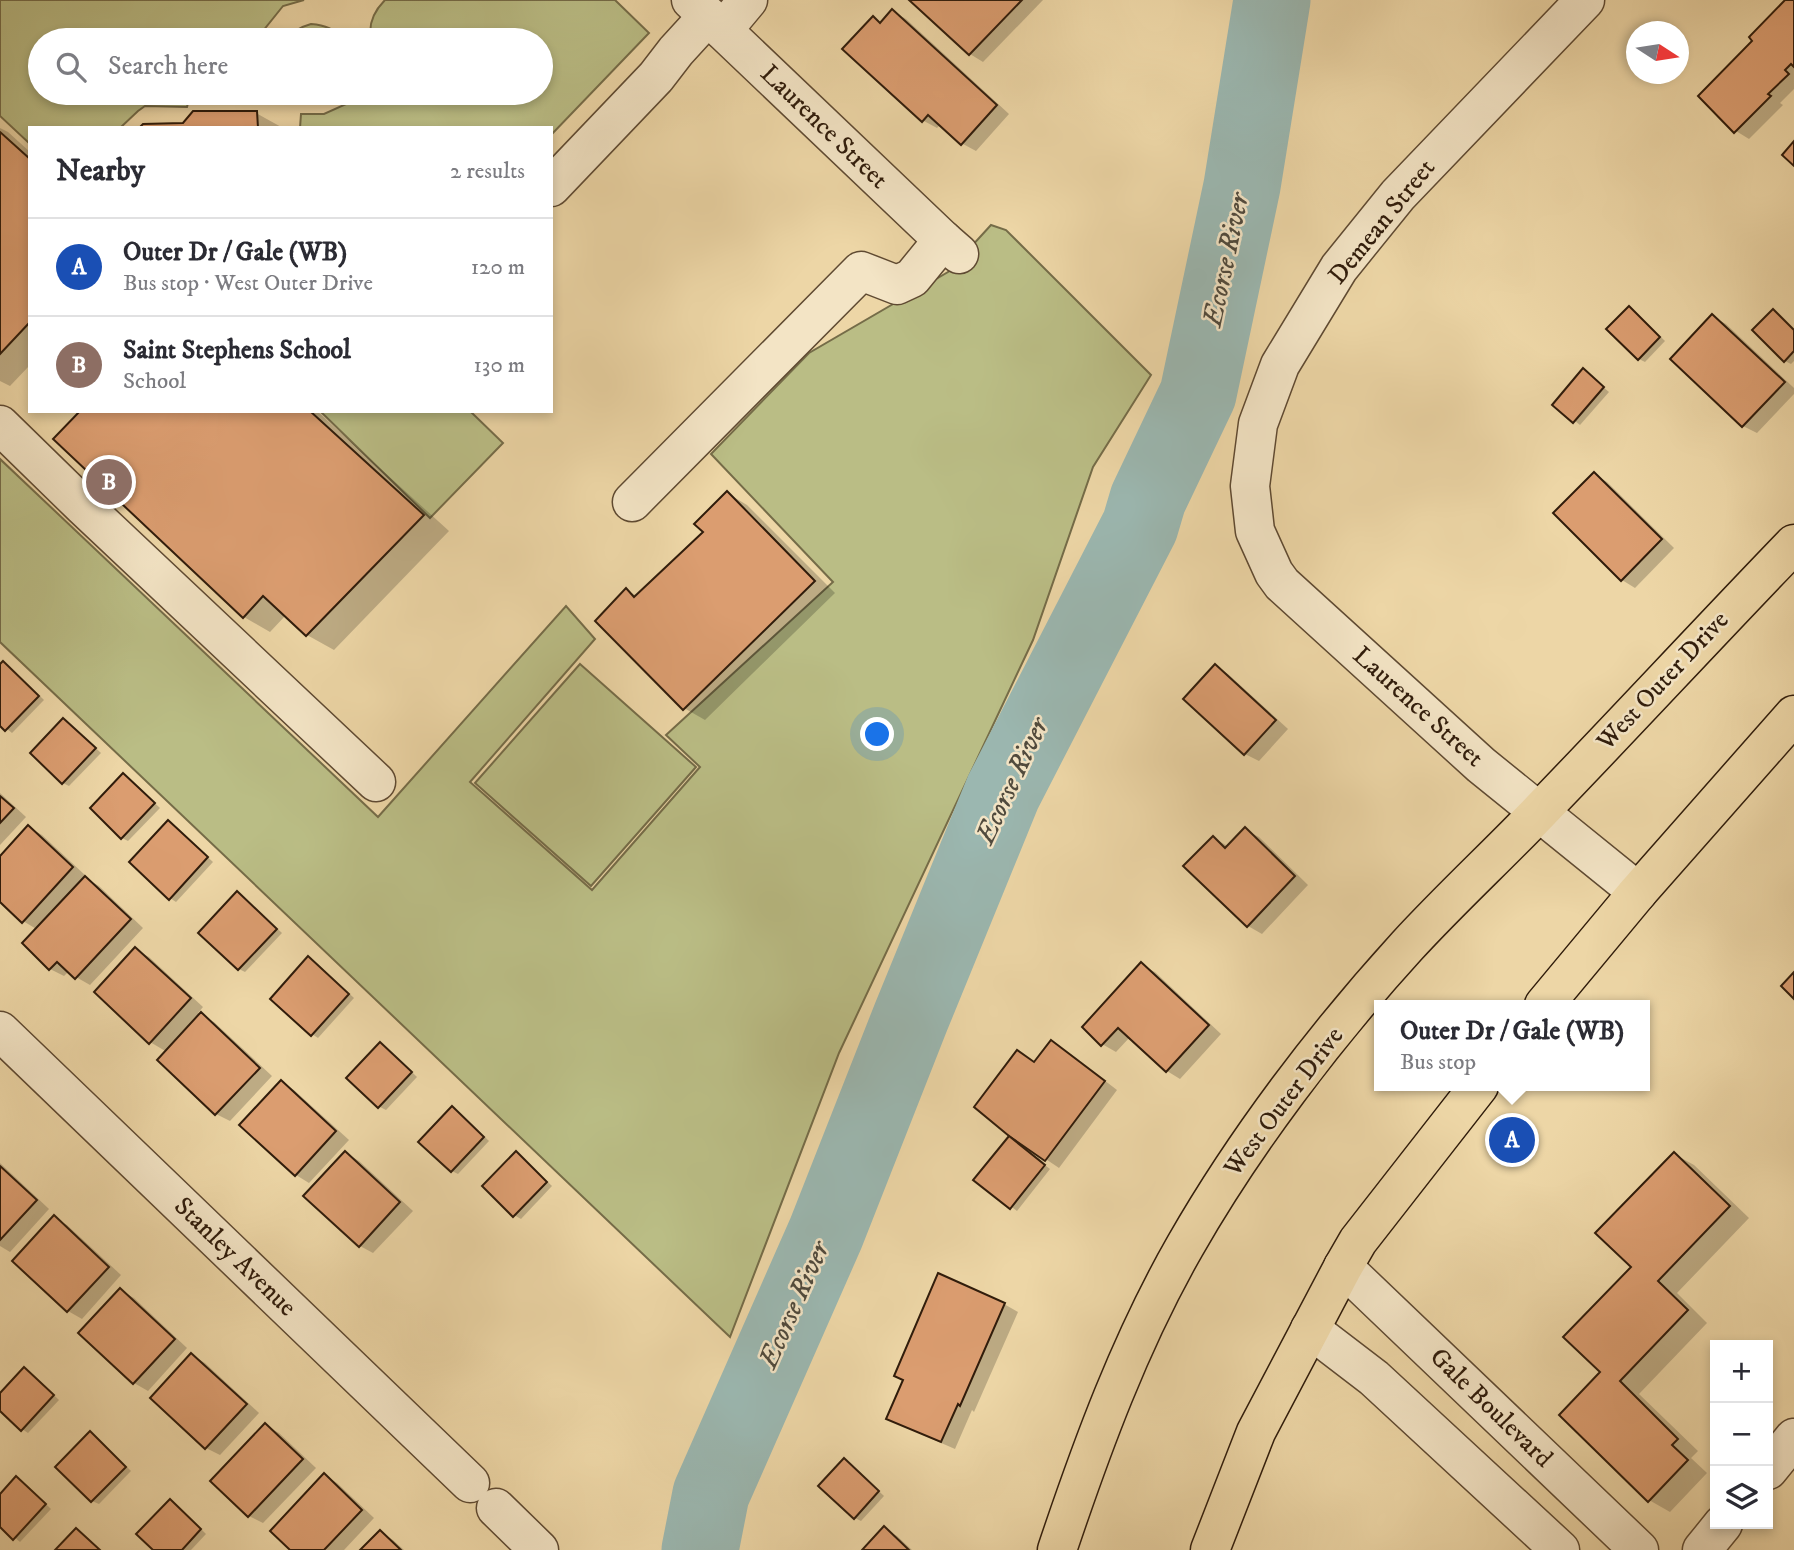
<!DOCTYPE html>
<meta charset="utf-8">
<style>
:root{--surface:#fff;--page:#f2f2f3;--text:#2b2b33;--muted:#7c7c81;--line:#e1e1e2;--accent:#8f2418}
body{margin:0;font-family:"IM FELL DW Pica",serif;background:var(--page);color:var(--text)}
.controls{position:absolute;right:21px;bottom:21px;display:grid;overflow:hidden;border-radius:0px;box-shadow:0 4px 10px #0003}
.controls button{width:63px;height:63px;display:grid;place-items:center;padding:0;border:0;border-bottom:2px solid var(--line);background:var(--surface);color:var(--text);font:35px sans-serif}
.compass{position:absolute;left:1626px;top:21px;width:63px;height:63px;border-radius:50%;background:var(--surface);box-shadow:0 4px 10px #0003;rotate:102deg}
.you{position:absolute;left:878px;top:735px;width:24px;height:24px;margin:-18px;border:5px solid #fff;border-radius:50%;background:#1a73e8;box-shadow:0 0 0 10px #1a73e833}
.badge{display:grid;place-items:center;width:46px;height:46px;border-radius:50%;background:var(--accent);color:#fff;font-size:23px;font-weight:700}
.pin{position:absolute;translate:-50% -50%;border:4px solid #fff;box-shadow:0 2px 7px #0006}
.popup{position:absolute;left:1374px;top:1000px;width:276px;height:91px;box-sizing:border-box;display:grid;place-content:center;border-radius:0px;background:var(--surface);filter:drop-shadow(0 2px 5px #0005);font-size:23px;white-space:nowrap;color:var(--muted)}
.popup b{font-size:26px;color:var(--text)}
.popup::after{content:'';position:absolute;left:50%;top:100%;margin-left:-14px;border:14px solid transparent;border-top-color:var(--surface)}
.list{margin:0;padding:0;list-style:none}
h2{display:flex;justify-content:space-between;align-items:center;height:91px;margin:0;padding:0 28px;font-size:30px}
h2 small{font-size:23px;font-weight:400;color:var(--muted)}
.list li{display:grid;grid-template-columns:46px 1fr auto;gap:21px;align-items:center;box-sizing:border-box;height:98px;padding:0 28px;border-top:2px solid var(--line)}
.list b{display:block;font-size:26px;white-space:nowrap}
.list p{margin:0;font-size:23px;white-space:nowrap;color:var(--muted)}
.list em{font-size:23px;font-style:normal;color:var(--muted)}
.icon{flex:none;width:38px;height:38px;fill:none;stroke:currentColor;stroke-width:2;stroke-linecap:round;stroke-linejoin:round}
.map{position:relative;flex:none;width:1794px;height:1550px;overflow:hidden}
.search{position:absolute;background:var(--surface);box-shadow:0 4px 10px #0003;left:28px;top:28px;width:525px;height:77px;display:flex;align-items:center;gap:18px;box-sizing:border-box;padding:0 24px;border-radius:38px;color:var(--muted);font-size:26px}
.panel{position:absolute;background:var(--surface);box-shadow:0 4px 10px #0003;left:28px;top:126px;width:525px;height:287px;border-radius:0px}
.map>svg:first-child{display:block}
.green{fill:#babd85;stroke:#756c48;stroke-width:2}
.shadow{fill:#0003}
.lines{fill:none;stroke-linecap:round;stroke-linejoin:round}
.river{stroke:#9bb7b0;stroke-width:77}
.building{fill:#db9d70;stroke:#301c0b;stroke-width:2}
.minor-casing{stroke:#5f4a32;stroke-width:41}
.major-casing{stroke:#301c0b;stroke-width:41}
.minor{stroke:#f3e4c5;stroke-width:38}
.major{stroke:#edd6a6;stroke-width:38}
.labels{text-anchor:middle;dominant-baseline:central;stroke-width:5;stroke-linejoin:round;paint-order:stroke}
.street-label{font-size:26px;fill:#301c0b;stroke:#f3e4c5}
.water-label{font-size:28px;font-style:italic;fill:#504a3d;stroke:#f3e4c5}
</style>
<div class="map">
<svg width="1794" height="1550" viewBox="0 0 1794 1550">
<rect width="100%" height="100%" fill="#edd6a6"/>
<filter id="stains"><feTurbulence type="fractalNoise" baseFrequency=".00286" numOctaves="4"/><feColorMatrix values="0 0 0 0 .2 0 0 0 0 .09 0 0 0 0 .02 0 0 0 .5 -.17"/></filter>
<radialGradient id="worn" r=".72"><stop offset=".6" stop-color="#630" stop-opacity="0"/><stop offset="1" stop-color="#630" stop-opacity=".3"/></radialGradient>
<g class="green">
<polygon points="0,0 304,0 283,6 263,31 260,40 40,40 40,93 212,93 190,95 187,107 145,106 138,111 120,128 30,128 30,144 0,116"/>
<path d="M385,0H615L649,33L551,135V128H300L301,114H324L353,101L361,93H541V40H371C368,25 374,11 385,0Z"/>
<path d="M311,24C325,25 335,29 343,40H286C293,31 300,27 311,24Z"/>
<polygon points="991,225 1006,230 1151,375 1093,467 1033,640 839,1053 730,1337 0,642 0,459 378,817 566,606 595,639 470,782 592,890 700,767 666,735 833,582 711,454 809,353 948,272"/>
<polygon points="320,411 470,411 503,443 430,518"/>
<polygon points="580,664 696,767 591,886 475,783"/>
</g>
<g class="shadow">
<polygon points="912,0 1043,0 983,62 970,54"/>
<polygon points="1788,0 1794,0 1794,89 1780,103 1783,105 1749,139 1736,131 1754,42"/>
<polygon points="893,11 906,19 1009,114 976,151 963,144 941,124 937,128 924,121 845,49 873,18 882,23"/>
<polygon points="256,113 283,128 142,128 183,125"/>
<polygon points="0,128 8,132 30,152 30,365 10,386 0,381"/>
<polygon points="1629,308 1635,312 1665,341 1645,362 1639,359"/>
<polygon points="1773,312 1779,315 1794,329 1794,361 1791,364 1785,361"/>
<polygon points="1712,316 1726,324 1794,388 1794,394 1757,433 1743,426"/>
<polygon points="1584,371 1609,392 1580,425 1554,404"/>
<polygon points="82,411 317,411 449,531 334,650 307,635 286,615 270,632 244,617"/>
<polygon points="1594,474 1607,482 1674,548 1635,588 1622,580"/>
<polygon points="727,493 747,505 835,593 705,720 684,708 626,590 637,596 706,532"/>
<polygon points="3,663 10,667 44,700 12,733 0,723 0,667"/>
<polygon points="1215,666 1228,674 1288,729 1259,761 1245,754 1186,698"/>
<polygon points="64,720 70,724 101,753 69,786 63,783"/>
<polygon points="123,775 129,779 160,808 128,841 122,838"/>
<polygon points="0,793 26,817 0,845"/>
<polygon points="174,826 213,862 176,902 170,898"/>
<polygon points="29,827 42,835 86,876 84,877 99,886 143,928 90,985 76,977 69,971 64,976 50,969 38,930 23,921 0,900 0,858"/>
<polygon points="1245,830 1259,837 1308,885 1262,934 1248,926 1186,866 1214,838 1229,847"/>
<polygon points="243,897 282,933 245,972 239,969 200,933"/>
<polygon points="136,950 149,957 203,1007 198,1013 214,1022 272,1076 230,1121 216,1114 159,1059 167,1052 150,1042"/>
<polygon points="309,959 315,962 354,998 318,1038 312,1034"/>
<polygon points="1141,965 1155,972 1221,1034 1180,1079 1167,1071 1130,1037 1116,1052 1102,1044"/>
<polygon points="1052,1043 1065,1050 1117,1090 1059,1168 1022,1143 1020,1146 1050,1169 1017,1211 976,1180 1012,1136 1018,1052 1036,1063"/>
<polygon points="380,1045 387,1048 417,1077 386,1110 380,1107 349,1077"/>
<polygon points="281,1082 294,1090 349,1140 309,1183 296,1175"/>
<polygon points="452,1108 459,1112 489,1141 458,1174 452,1171"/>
<polygon points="346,1153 359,1161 413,1211 373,1253 360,1246"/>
<polygon points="516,1153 522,1157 552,1186 521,1219 514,1215 484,1186"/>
<polygon points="1674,1154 1694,1165 1749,1218 1677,1293 1707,1323 1639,1394 1698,1451 1691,1458 1707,1473 1670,1512 1649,1500 1602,1372 1633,1267"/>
<polygon points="0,1163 49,1209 10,1252 0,1246"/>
<polygon points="54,1218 67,1225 121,1275 82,1319 68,1311 14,1261"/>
<polygon points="120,1290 134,1298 187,1348 148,1391 134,1383 81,1333"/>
<polygon points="1004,1304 1018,1312 974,1412 972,1410 955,1449 902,1426 888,1418"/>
<polygon points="192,1355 205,1363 259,1413 220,1455 206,1448"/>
<polygon points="25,1369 31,1373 59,1400 28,1433 22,1429 0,1408 0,1396"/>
<polygon points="265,1425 279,1433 316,1468 263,1523 249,1516 213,1480"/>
<polygon points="91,1433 97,1437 131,1471 99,1504 92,1501 57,1467"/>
<polygon points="844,1460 850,1464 884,1496 861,1521 855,1518"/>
<polygon points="324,1475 337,1483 374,1518 344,1550 292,1550"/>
<polygon points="17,1479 23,1482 51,1509 20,1542 0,1525 0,1496"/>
<polygon points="170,1501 176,1504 206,1534 191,1550 155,1550"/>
<polygon points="884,1529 897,1536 912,1550 864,1550"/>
<polygon points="380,1532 393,1540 404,1550 363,1550"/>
</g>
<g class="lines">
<polyline class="river" points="700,1550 711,1494 826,1233 911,1017 1003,792 1140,526 1148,499 1198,394 1242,186 1272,0"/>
</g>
<g class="building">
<polygon points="909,0 1022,0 969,55"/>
<polygon points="1785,0 1794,0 1794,67 1791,64 1785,70 1789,74 1768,94 1771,96 1734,133 1698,96 1752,41 1749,37"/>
<polygon points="892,9 997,105 961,145 928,115 922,122 842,49 873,16 880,23"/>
<polygon points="193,111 257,111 258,128 139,128 143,124 183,123"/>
<polygon points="0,132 30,159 30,322 0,354"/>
<polygon points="1794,141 1794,166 1782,155"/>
<polygon points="1629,306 1660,337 1638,360 1606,329"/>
<polygon points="1773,309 1794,330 1794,351 1784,362 1752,330"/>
<polygon points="1712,314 1785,382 1742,427 1670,359"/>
<polygon points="1583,368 1604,387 1573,423 1552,405"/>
<polygon points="80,411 310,411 424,515 306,636 263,596 243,618 53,439"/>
<polygon points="1594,472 1662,539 1621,581 1553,513"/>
<polygon points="727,491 815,581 683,710 595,621 626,588 634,597 703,532 694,524"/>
<polygon points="3,661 39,696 5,731 0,726 0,664"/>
<polygon points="1215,664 1276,720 1244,755 1183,699"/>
<polygon points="63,718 96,748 62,784 30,753"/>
<polygon points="123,773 155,803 121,839 90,808"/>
<polygon points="0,796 14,808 0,823"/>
<polygon points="168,820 208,857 169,900 129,862"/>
<polygon points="28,825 73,867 22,923 0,902 0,856"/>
<polygon points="1245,827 1295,876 1247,927 1183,866 1213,836 1225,848"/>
<polygon points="85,876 131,919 75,979 57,962 49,970 22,943"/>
<polygon points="237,891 277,929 238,970 198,933"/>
<polygon points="135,947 191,998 149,1044 94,992"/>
<polygon points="308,956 349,994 311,1036 270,999"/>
<polygon points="1141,962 1209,1025 1166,1072 1118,1028 1101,1046 1082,1027"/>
<polygon points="1794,972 1794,999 1781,986"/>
<polygon points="201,1012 260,1068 215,1115 157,1060"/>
<polygon points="1051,1040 1105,1081 1045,1161 1009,1136 974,1107 1017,1050 1034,1062"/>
<polygon points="380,1042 412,1072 378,1108 346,1078"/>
<polygon points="281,1080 336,1131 295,1176 239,1125"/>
<polygon points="452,1106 484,1137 451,1172 418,1142"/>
<polygon points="1009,1136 1045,1165 1010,1209 973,1180"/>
<polygon points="345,1151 400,1202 359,1247 303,1196"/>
<polygon points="516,1151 547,1182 513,1217 482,1186"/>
<polygon points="1674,1152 1730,1206 1658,1281 1688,1310 1620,1381 1678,1439 1672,1445 1688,1460 1648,1502 1559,1415 1600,1372 1563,1337 1631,1267 1595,1233"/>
<polygon points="0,1166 37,1200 0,1240"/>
<polygon points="54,1215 109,1267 67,1312 12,1261"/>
<polygon points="938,1273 1005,1303 960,1406 958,1404 941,1442 886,1419 903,1380 894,1376"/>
<polygon points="120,1288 175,1339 133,1384 78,1333"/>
<polygon points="191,1353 247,1404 205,1449 150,1398"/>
<polygon points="24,1367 54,1395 21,1431 0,1411 0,1393"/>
<polygon points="265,1423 303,1459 248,1517 210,1481"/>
<polygon points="90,1431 126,1467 91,1502 55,1467"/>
<polygon points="844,1458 879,1491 854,1519 818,1486"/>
<polygon points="324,1473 362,1510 324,1550 290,1550 270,1531"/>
<polygon points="16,1476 46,1504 13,1540 0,1527 0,1494"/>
<polygon points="170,1499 201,1529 182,1550 153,1550 136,1534"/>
<polygon points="884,1526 909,1550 862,1550"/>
<polygon points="76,1528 100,1550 55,1550"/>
<polygon points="380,1530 401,1550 360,1550"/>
</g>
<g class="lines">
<defs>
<g id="minor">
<polyline points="691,0 943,240 959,254"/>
<polyline points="1585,0 1398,195 1339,268 1280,365 1258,424 1250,486 1255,531 1274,573 1282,584 1481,765 1638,892"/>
<polyline points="723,30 748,0"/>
<polyline points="551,187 656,77 676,51 708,16"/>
<polyline points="0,425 83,506 376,782"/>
<polyline points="632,502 861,271 897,285 912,278 943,240"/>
<polyline points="0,1031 470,1483"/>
<polyline points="1343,1267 1639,1550"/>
<polyline points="1310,1329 1374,1378 1560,1550"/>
<polyline points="1768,1470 1794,1438"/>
<polyline points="496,1508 539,1550"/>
<polyline points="1702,1550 1723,1524"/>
</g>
<g id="major">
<polyline points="1544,1005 1638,892 1794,715"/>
<path d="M1057,1550C1092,1446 1130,1342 1185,1246C1245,1141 1325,1036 1407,946C1450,899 1497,856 1541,810C1626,722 1709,632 1794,544"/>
<polyline points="1210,1550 1256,1432 1343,1267 1358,1241 1479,1086"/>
</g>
</defs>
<use href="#minor" class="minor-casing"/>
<use href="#major" class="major-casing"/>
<use href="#minor" class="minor"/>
<use href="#major" class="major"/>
</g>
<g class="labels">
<g class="street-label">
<text transform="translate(824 127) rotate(44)">Laurence Street</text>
<text transform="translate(1382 222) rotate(-51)">Demean Street</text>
<text transform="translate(1663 681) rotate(-47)">West Outer Drive</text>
<text transform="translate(1418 707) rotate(42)">Laurence Street</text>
<text transform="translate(1284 1102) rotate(-53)">West Outer Drive</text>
<text transform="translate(235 1257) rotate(44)">Stanley Avenue</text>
<text transform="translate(1491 1408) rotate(44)">Gale Boulevard</text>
</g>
<g class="water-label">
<text transform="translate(1226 260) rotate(-78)">Ecorse River</text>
<text transform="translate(1012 781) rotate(-65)">Ecorse River</text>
<text transform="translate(794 1305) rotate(-66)">Ecorse River</text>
</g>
</g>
<rect width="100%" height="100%" filter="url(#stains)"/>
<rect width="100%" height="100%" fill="url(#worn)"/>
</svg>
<div class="controls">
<button>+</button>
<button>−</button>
<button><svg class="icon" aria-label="layers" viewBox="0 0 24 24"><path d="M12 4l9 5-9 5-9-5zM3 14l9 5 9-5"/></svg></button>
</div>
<svg class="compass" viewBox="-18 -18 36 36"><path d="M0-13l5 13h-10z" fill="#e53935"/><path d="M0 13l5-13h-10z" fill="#7c7c81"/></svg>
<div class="you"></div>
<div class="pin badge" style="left:1512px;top:1140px;background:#1a4fb4">A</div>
<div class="popup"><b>Outer Dr / Gale (WB)</b>Bus stop</div>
<div class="pin badge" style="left:109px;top:482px;background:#8d6e63">B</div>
<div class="search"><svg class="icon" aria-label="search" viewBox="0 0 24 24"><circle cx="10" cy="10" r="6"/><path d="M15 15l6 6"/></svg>Search here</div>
<section class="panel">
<h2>Nearby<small>2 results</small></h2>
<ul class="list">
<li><span class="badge" style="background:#1a4fb4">A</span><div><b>Outer Dr / Gale (WB)</b><p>Bus stop · West Outer Drive</p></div><em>120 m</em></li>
<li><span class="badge" style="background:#8d6e63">B</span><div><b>Saint Stephens School</b><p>School</p></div><em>130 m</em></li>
</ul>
</section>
</div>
